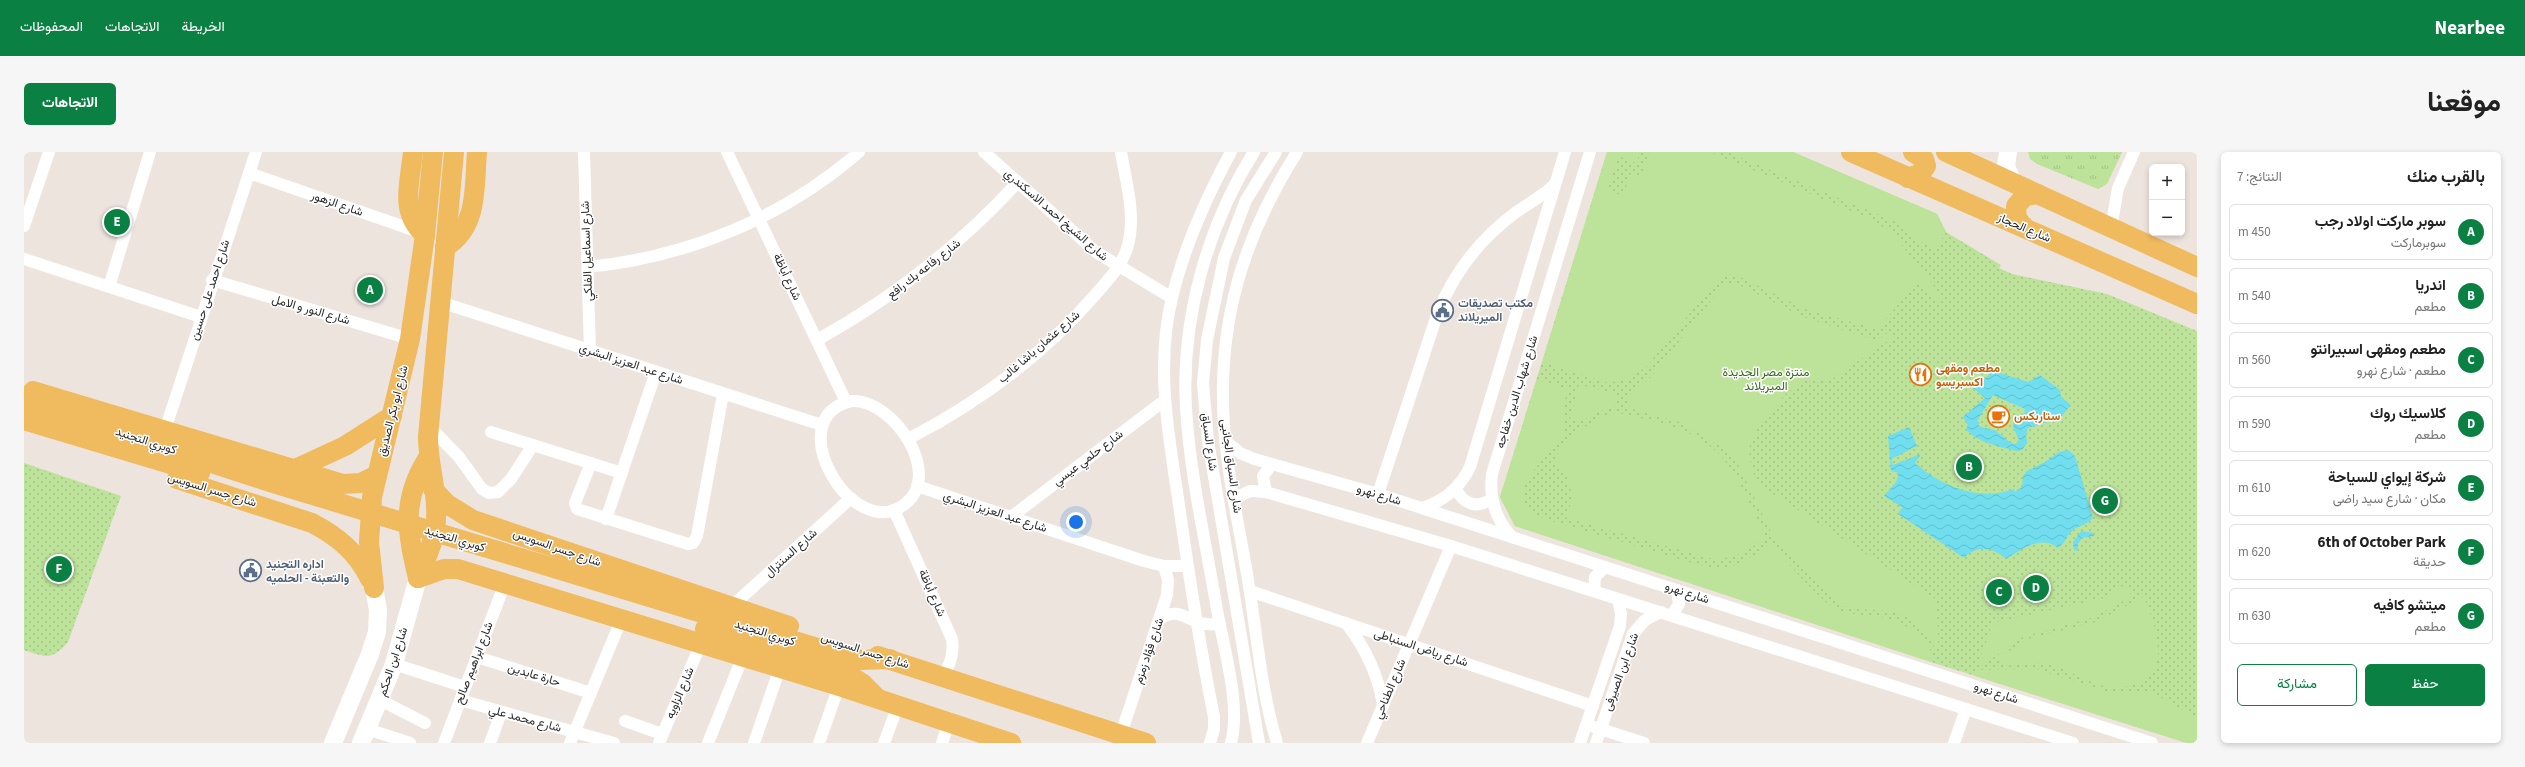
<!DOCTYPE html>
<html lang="ar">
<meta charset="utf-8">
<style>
:root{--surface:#fff;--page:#f6f6f6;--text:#222;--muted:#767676;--line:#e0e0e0;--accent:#0b8043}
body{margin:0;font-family:"Source Sans 3",Vazirmatn,sans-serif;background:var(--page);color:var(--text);direction:rtl}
.controls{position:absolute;right:12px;top:12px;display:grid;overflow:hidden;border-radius:6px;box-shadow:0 2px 6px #0003}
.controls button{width:36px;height:36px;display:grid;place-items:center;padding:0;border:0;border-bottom:1px solid var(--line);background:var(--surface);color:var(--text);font:20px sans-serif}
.you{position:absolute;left:1052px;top:370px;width:14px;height:14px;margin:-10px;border:3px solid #fff;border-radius:50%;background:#1a73e8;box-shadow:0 0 0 6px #1a73e833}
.badge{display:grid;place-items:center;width:26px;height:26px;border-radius:50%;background:var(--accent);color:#fff;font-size:13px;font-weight:700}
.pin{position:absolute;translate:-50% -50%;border:2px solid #fff;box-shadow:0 1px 4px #0006}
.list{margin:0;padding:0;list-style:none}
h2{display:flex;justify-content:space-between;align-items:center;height:52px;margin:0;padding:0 16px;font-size:17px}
h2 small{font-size:13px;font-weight:400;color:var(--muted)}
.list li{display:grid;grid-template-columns:26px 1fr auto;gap:12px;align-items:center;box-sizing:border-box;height:56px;margin:0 8px 8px;padding:0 8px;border:1px solid var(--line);border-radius:6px}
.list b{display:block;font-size:15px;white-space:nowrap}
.list p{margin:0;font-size:13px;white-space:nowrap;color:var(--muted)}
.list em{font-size:13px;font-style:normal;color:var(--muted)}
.actions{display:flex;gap:8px;padding:12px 16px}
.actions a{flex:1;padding:9px 0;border:1px solid var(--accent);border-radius:6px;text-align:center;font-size:14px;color:var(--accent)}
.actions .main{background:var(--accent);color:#fff}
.map{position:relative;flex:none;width:2173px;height:591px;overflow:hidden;direction:ltr;border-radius:6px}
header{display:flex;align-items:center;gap:24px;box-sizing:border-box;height:56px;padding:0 20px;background:var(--accent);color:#fff}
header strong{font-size:19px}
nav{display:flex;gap:22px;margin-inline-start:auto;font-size:14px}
.intro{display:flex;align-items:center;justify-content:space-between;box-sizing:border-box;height:96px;padding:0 24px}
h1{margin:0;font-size:28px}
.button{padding:10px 18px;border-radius:6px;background:var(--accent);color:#fff;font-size:14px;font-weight:700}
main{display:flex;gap:24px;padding:0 24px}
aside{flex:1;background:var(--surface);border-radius:6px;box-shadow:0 2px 6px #0003}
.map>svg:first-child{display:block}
.grass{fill:url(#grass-tufts)}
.park{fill:url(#park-dots)}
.garden{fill:#bce399}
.water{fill:url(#water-waves);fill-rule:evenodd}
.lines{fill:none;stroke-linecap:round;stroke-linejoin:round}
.street{stroke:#fff;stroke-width:12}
.secondary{stroke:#fff;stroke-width:18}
.primary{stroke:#f0ba5e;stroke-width:20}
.labels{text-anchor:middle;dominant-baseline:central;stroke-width:3;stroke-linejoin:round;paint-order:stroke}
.street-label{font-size:12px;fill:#2b2b2b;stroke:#fff}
.service-label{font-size:12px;font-weight:bold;fill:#4e5e75;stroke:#fff;text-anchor:start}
.food-label{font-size:12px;font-weight:bold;fill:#c56008;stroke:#fff;text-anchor:start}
.park-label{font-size:12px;fill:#35681a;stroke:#fff}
</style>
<header>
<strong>Nearbee</strong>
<nav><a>الخريطة</a><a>الاتجاهات</a><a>المحفوظات</a></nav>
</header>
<div class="intro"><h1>موقعنا</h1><a class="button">الاتجاهات</a></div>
<main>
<aside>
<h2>بالقرب منك<small>النتائج: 7</small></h2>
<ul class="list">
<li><span class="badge">A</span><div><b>سوبر ماركت اولاد رجب</b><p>سوبرماركت</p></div><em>450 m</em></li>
<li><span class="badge">B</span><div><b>اندريا</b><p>مطعم</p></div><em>540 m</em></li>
<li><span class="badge">C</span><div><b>مطعم ومقهى اسبيرانتو</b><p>مطعم · شارع نهرو</p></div><em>560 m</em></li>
<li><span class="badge">D</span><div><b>كلاسيك روك</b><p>مطعم</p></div><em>590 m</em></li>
<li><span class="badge">E</span><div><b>شركة إيواي للسياحة</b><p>مكان · شارع سيد راضى</p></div><em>610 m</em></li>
<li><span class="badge">F</span><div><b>6th of October Park</b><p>حديقة</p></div><em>620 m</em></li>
<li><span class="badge">G</span><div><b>ميتشو كافيه</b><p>مطعم</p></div><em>630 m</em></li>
</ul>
<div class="actions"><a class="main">حفظ</a><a>مشاركة</a></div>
</aside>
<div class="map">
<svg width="2173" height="591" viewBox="0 0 2173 591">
<defs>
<pattern id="grass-tufts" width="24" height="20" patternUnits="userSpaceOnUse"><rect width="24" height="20" fill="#bce399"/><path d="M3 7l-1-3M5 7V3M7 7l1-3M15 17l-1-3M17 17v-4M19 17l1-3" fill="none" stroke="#a2c384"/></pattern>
<pattern id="park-dots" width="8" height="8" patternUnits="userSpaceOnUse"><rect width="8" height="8" fill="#bce399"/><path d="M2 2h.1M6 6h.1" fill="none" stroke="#a2c384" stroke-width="1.8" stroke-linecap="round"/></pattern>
<pattern id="water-waves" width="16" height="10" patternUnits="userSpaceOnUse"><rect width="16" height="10" fill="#70deee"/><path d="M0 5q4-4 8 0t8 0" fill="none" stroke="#61bfcc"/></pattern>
</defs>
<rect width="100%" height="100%" fill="#ede4dd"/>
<polygon class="grass" points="2004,0 2098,0 2083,32 2074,37 2013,12 2006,7"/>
<g class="park">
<polygon points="1583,0 1769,0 1913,62 1922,80 1977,113 1975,116 1988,122 2083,142 2173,179 2173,591 2163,591 1907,510 1491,374 1476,345"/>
<path d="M0,311L97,344L44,490C28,509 21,505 0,498Z"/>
</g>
<g class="garden">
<polygon points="1583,0 1617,0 1612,11 1594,4 1584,38 1599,44 1606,22 1616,25 1626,0 1686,0 1849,68 1869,82 1920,147 1915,152 1895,129 1853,177 1781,157 1714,124 1702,122 1692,129 1624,213 1606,227 1584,231 1519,210"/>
<polygon points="1703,0 1769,0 1913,62 1922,80 1911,98 1885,83 1870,69"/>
<path d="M1703,131L1715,133L1779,165L1853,189L1866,179L1871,184L1805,229L1790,226L1777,230L1760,243L1748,263L1734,276L1725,296L1727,318L1740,336L1913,448L1914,494L1912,497C1904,486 1895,472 1883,465C1864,453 1828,463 1814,450L1749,384L1714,313L1701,297L1655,270L1611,258L1605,254L1604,247L1607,242L1628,224L1697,136Z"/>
<path d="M1513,228L1544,237L1539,255L1541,282C1522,308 1468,347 1524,368L1689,417L1715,413L1747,392C1762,408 1795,448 1812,457C1821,462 1832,462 1842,463C1872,466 1894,475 1909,503L1907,510L1491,374L1476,345Z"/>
<polygon points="1555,232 1592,243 1592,254 1577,259 1556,270 1546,267"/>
<path d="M1587,261C1601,261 1616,266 1629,269C1704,287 1712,323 1742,385C1725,398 1711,407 1689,407L1542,366C1552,344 1547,324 1529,309C1543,288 1563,269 1587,261Z"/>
<polygon points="2100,433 2108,444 2070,465 1999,485 1959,513 1954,512 1967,476 1973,470 2080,446"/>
<path d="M2119,445C2127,458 2136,491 2134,506C2130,534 2097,540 2073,532C2056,526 2034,512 2017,511C2004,509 1981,520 1973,507L2004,487L2072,470Z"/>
<polygon points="2012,517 2086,541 2125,540 2131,542 2173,566 2173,591 2163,591 1951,524 1953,518"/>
</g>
<g class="water">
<path d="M1970,219L2004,230L2016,223L2036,238L2037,245L2047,253L2036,266L2004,276L2002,283L2003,291L1998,298L1992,299C1976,294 1953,291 1942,277L1944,273L1939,265L1961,246L1949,236ZM1969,243L2001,257L2000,262L1990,269L1989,275L1995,288L1992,292C1985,292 1979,283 1972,279C1965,275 1961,278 1954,273L1956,271L1953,269Z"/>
<path d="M1885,275L1893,294L1867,307L1869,313L1897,302L1891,311C1917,334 1955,350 1990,337L1991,340L1998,335L1999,324L2003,319L2021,310L2035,300L2044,298L2051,304L2069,366C2062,374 2055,373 2048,379C2042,384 2041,392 2034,396C2017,382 1997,398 1982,407C1969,395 1953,393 1940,406L1874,362L1878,355L1860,344L1872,330L1875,321L1867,319L1864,284Z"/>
<polygon points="2057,379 2070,381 2070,384 2058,386 2054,392 2054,399 2050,398 2049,390"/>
</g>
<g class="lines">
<g class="street">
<polyline points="560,0 566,199"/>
<polyline points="703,0 822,250"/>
<polyline points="960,0 1072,100 1148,146"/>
<polyline points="225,21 398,81"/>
<polyline points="0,74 25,0"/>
<polyline points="2087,76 2094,36 2110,0"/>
<polyline points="0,107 177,165"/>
<path d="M564,115C664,105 759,66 835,0"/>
<polyline points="188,128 386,187"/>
<polyline points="85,135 126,0"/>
<polyline points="416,150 798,273"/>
<path d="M793,188C869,146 935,94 994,30"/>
<path d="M828,249C869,247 920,322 881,352C828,393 754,264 828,249Z"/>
<polyline points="405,274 435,305 458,337 465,341 474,340 487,327 509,293"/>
<polyline points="141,278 232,0"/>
<polyline points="467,280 598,321"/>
<path d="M884,287C954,251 1019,203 1071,143C1084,128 1099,113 1104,93C1112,63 1102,30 1097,0"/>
<polyline points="1201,289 1216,301 1230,307 1354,342 2128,591"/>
<polyline points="567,311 551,351 553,357 664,392 669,391 673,384 699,242"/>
<polyline points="893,334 1120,409 1140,414 1163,414"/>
<path d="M1432,336C1438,352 1454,358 1468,346"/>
<polyline points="1242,340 1239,324 1248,312"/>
<path d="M1354,342L1414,160C1430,121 1457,86 1491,61C1505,51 1519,44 1531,32"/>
<polyline points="1211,346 1226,339 1242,340 1427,394 2049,591"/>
<path d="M1398,356C1420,349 1436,336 1446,315L1541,0"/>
<path d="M870,358L928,487C930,501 927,513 918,524"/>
<polyline points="987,365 1141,248"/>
<polyline points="582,367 632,220"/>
<path d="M1488,385C1471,367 1465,347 1468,322L1566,0"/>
<polyline points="1226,439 1569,554"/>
<polyline points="1570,439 1571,425 1581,415"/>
<polyline points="707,455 827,346"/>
<polyline points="1648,463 1655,452 1653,438"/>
<path d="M1136,467C1149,457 1158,463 1171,469C1177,473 1188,472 1196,473"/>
<path d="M1322,471C1341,495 1354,522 1359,553"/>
<polyline points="453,505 567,541"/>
<polyline points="370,512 441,535"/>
<polyline points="356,548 401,571"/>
<polyline points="436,548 590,591"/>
<polyline points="601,569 638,582"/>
<polyline points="1570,575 1620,591"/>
<polyline points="343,577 386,591"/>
<polyline points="1097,582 1143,443 1144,428 1140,414"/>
<polyline points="420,591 481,431"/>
<polyline points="466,591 477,561"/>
<polyline points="546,591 598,466"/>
<polyline points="635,591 677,491"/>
<polyline points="684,591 719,504"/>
<polyline points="730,591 756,516"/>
<polyline points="795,591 815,534"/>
<polyline points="860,591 874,553"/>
<polyline points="918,591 925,570"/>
<path d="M1186,591L1190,577V565C1176,495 1165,424 1155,353C1145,285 1131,214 1148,146C1160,95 1182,46 1207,0"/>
<path d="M1207,591C1217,552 1200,498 1193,458C1182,391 1166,324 1162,256C1157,167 1183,75 1230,0"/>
<polyline points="1235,591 1184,289 1179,231 1183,188 1200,106 1222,48 1252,0"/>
<path d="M1253,591C1237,539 1233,482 1224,428C1216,378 1203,323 1200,273C1193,170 1219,86 1273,0"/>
<polyline points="1343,591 1427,394"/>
<polyline points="1556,591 1596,474 1597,462 1594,447"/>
<polyline points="1572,591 1609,482 1621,468 1637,460"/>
<polyline points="1930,591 1942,557"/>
</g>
<g class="secondary">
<polyline points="1984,0 1982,14 1988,29"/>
<polyline points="309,591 346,502 353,480 354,458 350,436"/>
<polyline points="337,591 370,512 394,426"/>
</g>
<g class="primary">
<path d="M389,0C386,31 375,60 401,83"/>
<polyline points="1827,0 2173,152"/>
<polyline points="1922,0 2173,115"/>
<polyline points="1884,26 1897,21 1902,14 1900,7 1889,0"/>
<polyline points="2001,76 1993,67 1992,54 2001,44 2014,42"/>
<path d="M421,95C455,75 450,34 453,0"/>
<polyline points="9,239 319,332 337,331 353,323"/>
<polyline points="0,250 249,331 817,503 836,508 866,507"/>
<polyline points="0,268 176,321"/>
<polyline points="271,317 321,294 368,264"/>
<path d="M153,327L288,371C313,384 333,400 346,427"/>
<polyline points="409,337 423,352 449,368 765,474"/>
<polyline points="394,426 420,417 434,417 815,534 987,591"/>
<path d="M394,426C400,410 409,394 411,377C416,346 404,315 404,285L430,0"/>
<path d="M394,426C383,380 377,348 404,306"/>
<polyline points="350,436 345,390 348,345 386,187 401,83 409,0"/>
<polyline points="681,477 822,521 839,532 853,546"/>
<polyline points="854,504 1122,591"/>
</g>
</g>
<defs>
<symbol id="civic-ring" viewBox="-11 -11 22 22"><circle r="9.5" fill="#fff" stroke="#5c6f8a" stroke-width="1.5"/><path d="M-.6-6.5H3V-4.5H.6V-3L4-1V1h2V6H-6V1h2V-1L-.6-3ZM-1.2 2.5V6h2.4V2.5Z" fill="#5c6f8a"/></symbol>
<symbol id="restaurant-ring" viewBox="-11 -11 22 22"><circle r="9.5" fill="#fff" stroke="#e8710a" stroke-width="1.5"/><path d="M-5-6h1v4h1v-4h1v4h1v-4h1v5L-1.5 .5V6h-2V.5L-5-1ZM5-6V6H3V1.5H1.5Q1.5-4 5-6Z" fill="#e8710a"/></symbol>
<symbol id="cafe-ring" viewBox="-11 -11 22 22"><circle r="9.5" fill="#fff" stroke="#e8710a" stroke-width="1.5"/><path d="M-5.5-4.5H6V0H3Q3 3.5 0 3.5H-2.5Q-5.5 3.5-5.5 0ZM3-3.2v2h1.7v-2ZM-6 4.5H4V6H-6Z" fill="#e8710a"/></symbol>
</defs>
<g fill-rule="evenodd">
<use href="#civic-ring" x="1406" y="146" width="25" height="25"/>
<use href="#restaurant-ring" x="1884" y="210" width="25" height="25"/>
<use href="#cafe-ring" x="1962" y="252" width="25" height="25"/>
<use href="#civic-ring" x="214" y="406" width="25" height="25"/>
</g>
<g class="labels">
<g class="street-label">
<text transform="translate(313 52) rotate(19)">شارع الزهور</text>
<text transform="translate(1032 63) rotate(41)">شارع الشيخ احمد الاسكندري</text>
<text transform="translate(2000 76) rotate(23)">شارع الحجاز</text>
<text transform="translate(563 99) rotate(-92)">شارع اسماعيل الفلكي</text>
<text transform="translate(900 117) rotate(-38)">شارع رفاعه بك رافع</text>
<text transform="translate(763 125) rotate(65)">شارع أباظة</text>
<text transform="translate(186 138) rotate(-72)">شارع احمد على حسين</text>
<text transform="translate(287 158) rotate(16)">شارع النور و الامل</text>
<text transform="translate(1015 195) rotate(-41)">شارع عثمان باشا غالب</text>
<text transform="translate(607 212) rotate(18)">شارع عبد العزيز البشري</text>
<text transform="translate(1493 240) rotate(-73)">شارع شهاب الدين خفاجه</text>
<text transform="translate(369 259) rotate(-76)">شارع ابو بكر الصديق</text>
<text transform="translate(122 289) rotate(18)">كوبري التجنيد</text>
<text transform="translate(1185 290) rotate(82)">شارع السباق</text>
<text transform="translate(1064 306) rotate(-37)">شارع حلمي عيسي</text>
<text transform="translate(1207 314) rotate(82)">شارع السباق الجانبى</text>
<text transform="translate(188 338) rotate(17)">شارع جسر السويس</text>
<text transform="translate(1355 343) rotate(17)">شارع نهرو</text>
<text transform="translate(971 360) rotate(18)">شارع عبد العزيز البشري</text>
<text transform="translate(431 387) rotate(17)">كوبري التجنيد</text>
<text transform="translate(533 396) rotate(19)">شارع جسر السويس</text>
<text transform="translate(767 401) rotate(-42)">شارع السنترال</text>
<text transform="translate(908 441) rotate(66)">شارع أباظة</text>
<text transform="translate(1663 441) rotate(18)">شارع نهرو</text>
<text transform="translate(741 481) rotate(17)">كوبري التجنيد</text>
<text transform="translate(1397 496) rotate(18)">شارع رياض السنباطى</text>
<text transform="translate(841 499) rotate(18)">شارع جسر السويس</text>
<text transform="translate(1125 499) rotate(-71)">شارع فؤاد زمزم</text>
<text transform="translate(369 510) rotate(-72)">شارع ابن الحكم</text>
<text transform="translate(450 511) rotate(-69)">شارع ابراهيم صالح</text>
<text transform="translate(1597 520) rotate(-70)">شارع ابن الصيرفى</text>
<text transform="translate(510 523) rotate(17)">حارة عابدين</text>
<text transform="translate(1366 537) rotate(-67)">شارع الطناحي</text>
<text transform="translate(656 541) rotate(-67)">شارع الزاويه</text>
<text transform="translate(1972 541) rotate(18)">شارع نهرو</text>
<text transform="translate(501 567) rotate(15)">شارع محمد علي</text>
</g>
<g class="service-label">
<text x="1434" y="151">مكتب تصديقات<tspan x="1434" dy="14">الميريلاند</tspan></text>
<text x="242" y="412">اداره التجنيد<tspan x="242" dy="14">والتعبئة - الحلميه</tspan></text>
</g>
<g class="food-label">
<text x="1912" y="216">مطعم ومقهى<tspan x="1912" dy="14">اكسبريسو</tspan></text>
<text x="1990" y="264">ستاربكس</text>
</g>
<g class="park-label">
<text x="1742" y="220">منتزة مصر الجديدة<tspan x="1742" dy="14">الميريلاند</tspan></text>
</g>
</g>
</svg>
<div class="controls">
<button>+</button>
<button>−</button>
</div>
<div class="you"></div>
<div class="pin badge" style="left:346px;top:138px">A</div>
<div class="pin badge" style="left:1945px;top:315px">B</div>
<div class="pin badge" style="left:1975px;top:440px">C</div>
<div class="pin badge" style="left:2012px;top:436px">D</div>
<div class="pin badge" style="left:93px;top:70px">E</div>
<div class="pin badge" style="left:35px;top:417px">F</div>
<div class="pin badge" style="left:2081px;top:349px">G</div>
</div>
</main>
